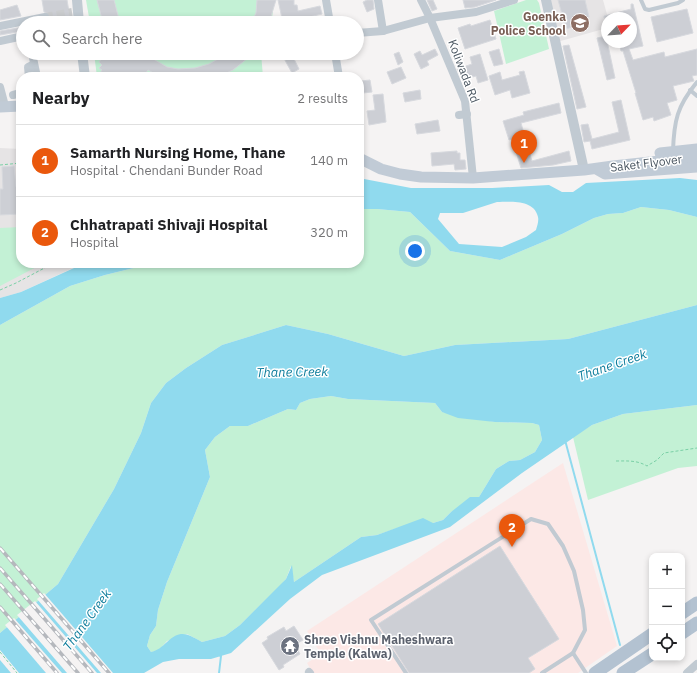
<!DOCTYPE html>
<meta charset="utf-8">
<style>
:root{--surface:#fff;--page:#f2f2f2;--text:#202124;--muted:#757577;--line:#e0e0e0;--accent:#ea580c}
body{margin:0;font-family:"IBM Plex Sans",sans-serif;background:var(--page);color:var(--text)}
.controls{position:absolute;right:12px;bottom:12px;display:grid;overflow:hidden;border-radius:8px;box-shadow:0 2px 6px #0003}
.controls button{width:36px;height:36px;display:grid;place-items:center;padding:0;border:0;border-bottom:1px solid var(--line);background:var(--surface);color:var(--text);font:20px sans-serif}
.compass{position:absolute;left:601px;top:12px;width:36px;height:36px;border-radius:50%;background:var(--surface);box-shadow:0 2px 6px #0003;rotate:65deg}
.you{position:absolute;left:415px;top:251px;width:14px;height:14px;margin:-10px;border:3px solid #fff;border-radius:50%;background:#1a73e8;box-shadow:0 0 0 6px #1a73e833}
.badge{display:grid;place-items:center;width:26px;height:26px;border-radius:50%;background:var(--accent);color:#fff;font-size:13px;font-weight:700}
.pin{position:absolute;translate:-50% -33px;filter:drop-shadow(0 1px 2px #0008)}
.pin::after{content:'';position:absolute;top:21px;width:14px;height:12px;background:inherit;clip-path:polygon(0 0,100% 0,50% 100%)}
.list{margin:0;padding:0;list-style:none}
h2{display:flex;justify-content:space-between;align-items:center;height:52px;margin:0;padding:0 16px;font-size:17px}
h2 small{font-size:13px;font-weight:400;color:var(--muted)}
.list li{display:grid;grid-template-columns:26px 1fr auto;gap:12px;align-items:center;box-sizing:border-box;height:72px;padding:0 16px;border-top:1px solid var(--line)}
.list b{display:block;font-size:15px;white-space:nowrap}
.list p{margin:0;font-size:13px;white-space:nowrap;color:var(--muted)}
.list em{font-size:13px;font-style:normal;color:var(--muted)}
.icon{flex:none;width:22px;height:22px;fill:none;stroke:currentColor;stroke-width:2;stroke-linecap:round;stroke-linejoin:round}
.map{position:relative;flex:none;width:697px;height:673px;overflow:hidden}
.search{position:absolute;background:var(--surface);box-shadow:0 2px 6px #0003;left:16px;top:16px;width:348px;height:44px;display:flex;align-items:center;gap:10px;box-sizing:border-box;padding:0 14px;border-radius:22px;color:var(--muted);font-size:15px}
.panel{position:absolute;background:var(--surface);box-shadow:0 2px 6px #0003;left:16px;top:72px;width:348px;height:196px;border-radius:16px}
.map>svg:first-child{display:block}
.education{fill:#e6e4e5}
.medical{fill:#fce8e6}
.green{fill:#c3f1d5}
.water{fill:#90daee;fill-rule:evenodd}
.pier{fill:#f5f3f3}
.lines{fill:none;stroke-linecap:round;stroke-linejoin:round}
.stream{stroke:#90daee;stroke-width:2}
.building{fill:#cdcfd5;stroke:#d7d9de}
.minor-tunnel{stroke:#caccce;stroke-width:8;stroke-dasharray:8 4;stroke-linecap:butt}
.path{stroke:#7ad0a6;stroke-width:1;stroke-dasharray:3 2;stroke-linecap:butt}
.service{stroke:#c1cad2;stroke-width:4}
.minor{stroke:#c1cad2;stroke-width:8}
.tertiary{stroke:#c1cad2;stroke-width:10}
.secondary{stroke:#c1cbd6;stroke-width:11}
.primary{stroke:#b3c2d1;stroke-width:13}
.rail-casing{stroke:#b5b8bd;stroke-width:3.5}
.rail{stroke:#fff;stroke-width:2;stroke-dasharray:6;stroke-linecap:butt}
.labels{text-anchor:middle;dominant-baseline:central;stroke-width:3;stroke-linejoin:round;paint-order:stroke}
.education-label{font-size:12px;font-weight:bold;fill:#785e54;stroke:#fff;text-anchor:end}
.street-label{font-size:12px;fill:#4a5661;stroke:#fff}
.worship-label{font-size:12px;font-weight:bold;fill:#5b616d;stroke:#fff;text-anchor:start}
.water-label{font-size:13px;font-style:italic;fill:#0c7c9b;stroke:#fff}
</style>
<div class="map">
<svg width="697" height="673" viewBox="0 0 697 673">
<rect width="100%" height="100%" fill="#f5f3f3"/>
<g class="education">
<polygon points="547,0 603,0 608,18 607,18 607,28 557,42"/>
<polygon points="0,148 21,149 21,263 84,263 21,292 0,298"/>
</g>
<polygon class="medical" points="563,463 617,646 578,673 313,673 307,663 321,654 307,631"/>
<g class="green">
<polygon points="86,0 274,0 274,2 272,19 271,23 90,23"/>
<polygon points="526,0 537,0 539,3 549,49 506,64 494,11"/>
<polygon points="94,53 261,53 263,77 97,77"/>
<polygon points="641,207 669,210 697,217 697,305 568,339 455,345 404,356 328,334 286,325 222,345 186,368 166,383 151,403 141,433 114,489 58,584 0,633 0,325 70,286 105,275 154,263 359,263 359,209 377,209 410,212 450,251 500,260 562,234 594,218 608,214 623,213"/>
<polygon points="21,227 21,263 44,263 0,286 0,228"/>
<polygon points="331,396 348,399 435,403 442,412 495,422 532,423 539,425 542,440 535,452 520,460 509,461 496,469 479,497 451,512 443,520 433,523 397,528 377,535 361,537 294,582 291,566 286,579 280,586 240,625 225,636 202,642 187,634 167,641 158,651 151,652 147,646 150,635 156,626 158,610 167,582 210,477 205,450 215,437 230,426 248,426 288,409 296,410 300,403 310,399"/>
<polygon points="697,405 697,466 678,468 588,500 573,437 592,425 623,414"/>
</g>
<g class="water">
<path d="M359,178L411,188H492L549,185L562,192H573L586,183L680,178L697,180V217L669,210L641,207L623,213L608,214L594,218L562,234L500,260L450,251L410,212L377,209H359ZM497,202C510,202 534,199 538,217C539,221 537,226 536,230L526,237L502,247L459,244L438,219L440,213H463Z"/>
<polygon points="85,263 154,263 105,275 70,286 0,325 0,298 21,292"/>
<path d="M697,305V405L623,414L592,425L522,473L450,527L322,575L290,599L231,653L211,659H179L163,662L144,673H0V633L58,584L114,489L141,433L151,403L166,383L186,368L222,345L286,325L328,334L404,356L455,345L568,339ZM331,396L348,399L435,403L442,412L458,418L495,422L532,423L539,425L542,440L535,452L520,460L509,461L496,469L479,497H470L451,512L443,520L433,523L423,518L377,535L361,537L294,582L292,565L286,579L240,625L225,636L202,642C187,634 181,629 167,642C161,647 159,650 151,652L147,646L150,635L156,626L158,610L167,582L210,477L205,450L215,437L230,426H248L288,409L296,410L300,403L310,399Z"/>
</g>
<g class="pier">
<polygon points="44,593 113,673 101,673 37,599"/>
<polygon points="35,601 97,673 67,673 17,615"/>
<polygon points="14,618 62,673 46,673 5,625"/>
<polygon points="0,650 19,673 11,673 0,660"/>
</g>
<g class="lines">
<g class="stream">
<polyline points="565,440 620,645"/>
<polyline points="219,673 221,656 219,655"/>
</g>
</g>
<g class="building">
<polygon points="42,0 67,0 71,23 43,23 49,21 50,16 49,13 44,12"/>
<polygon points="97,0 114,0 120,23 103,23"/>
<polygon points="257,0 276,0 269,23 251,23 256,13"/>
<polygon points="278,0 294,0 294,5 297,5 298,11 320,6 322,14 283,23"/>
<polygon points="367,0 373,0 374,9 367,12 363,2"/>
<polygon points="427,0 433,0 437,9 432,11"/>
<polygon points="463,0 496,0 475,7 465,8"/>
<polygon points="558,0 585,0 589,17 587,17 588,22 566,29"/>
<polygon points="631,4 633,4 643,46 629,49 633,60 664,52 665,57 697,49 697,75 692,76 694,81 673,86 677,100 667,103 671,115 654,121 653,117 643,120 635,93 636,93 623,51 621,51 619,42 631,42 631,18 604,18 604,16 631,9"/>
<polygon points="17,5 21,16 0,20 0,10"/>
<polygon points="687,9 693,33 657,42 651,17"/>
<polygon points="490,20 496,39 465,49 458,28 470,24 471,26"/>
<polygon points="23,27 23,31 0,35 0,31"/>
<polygon points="606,36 615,78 607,80 597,38"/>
<polygon points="569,45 586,107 577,109 563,46"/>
<polygon points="435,49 438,55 427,61 429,65 421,69 414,54 420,51 422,55"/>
<polygon points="499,49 503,64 494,66 489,52"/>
<polygon points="399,52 403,62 398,65 394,54"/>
<polygon points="106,53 143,53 167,67 178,69 195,68 209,64 229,53 254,53 233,70 217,77 161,77 148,70 143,77 105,77 100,73 102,70 99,68 102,65 99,62"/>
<polygon points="281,53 291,53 299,69 292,73"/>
<polygon points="480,54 488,80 478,83 476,76 466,79 465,78 462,79 457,69 472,64 470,57"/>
<polygon points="401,67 406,78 392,84 387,72"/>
<polygon points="524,71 530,93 512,98 510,90 495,95 489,76 500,72 502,80 520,75 519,72"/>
<polygon points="370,80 372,92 363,93 361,81"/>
<polygon points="420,90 421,99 405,102 403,93"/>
<polygon points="383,94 386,122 369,125 367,111 375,110 373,95"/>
<polygon points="621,100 630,140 592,149 590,141 584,142 581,125 588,124 592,139 619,132 612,102"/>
<polygon points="559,103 561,113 521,123 532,161 569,151 571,161 553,165 521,168 512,139 509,140 503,121 524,115 523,112"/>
<polygon points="438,120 440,131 417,134 415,124"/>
<polygon points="457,151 457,153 460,153 460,160 465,160 466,169 455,170 454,164 432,166 431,153"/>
<polygon points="14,166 16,187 21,187 21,214 0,215 0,189 3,189 2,167"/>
<polygon points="500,546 559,639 528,658 535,669 529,673 409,673 378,624"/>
<polygon points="294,626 303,640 295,645 300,654 283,665 284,667 279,670 262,643 268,639 267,637 284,627 286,631"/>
</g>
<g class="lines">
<polyline class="minor-tunnel" points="45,17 72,12"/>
<g class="path">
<polyline points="0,165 21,163"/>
<polyline points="0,290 16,283 54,263"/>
<path d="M616,461C627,461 637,460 647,466L657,460L664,453L697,448"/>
<polyline points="0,652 17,673"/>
</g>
<g class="service">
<polyline points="641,0 645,9 649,10 678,3 683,0"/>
<polyline points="690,90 697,96"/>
<path d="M673,151C674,121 677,106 697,82"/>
<polyline points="406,673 371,620 531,519 548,524 563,546 574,571 583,610 585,630 573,653"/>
<polyline points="542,673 573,653 586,673"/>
</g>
<g class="minor">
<polyline points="326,0 330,23"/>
<polyline points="378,0 383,31"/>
<polyline points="421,0 430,18 465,101 473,178"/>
<polyline points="0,26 45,17"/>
<polyline points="357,33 383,31 430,18 476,12 514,0"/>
<polyline points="0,41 23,36"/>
<polyline points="335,53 339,77"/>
<polyline points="29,77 28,67 34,64"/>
<polyline points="37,77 33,58 35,56 53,53"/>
<polyline points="0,87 5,106"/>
<polyline points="13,95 21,93"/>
<polyline points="459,115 467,114"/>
<polyline points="309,672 310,673"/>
<polyline points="687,673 697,664"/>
</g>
<g class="tertiary">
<polyline points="77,0 79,23"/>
<polyline points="546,0 584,170"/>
<polyline points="82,53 85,77"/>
</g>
<g class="secondary">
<polyline points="0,107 21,106"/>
<polyline points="660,153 697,149"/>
<polyline points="359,158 381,169 400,174 421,177 473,178 584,170 613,166 697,157"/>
<polyline points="598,170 605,174 697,167"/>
</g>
<g class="primary">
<polyline points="682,613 697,603"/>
<polyline points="682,633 697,623"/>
<polyline points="595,673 652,634"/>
<polyline points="623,673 652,654"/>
</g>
<defs>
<g id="rail">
<polyline points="0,548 109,673"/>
<polyline points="0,568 92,673"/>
<polyline points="0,584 78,673"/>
<polyline points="0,607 57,673"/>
</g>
</defs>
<use href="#rail" class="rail-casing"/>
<use href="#rail" class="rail"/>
</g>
<defs>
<symbol id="school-disc" viewBox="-11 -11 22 22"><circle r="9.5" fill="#8d6e63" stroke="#fff"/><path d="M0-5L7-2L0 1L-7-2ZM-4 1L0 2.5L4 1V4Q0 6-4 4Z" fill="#fff"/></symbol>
<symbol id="temple-disc" viewBox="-11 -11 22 22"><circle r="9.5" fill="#6b7280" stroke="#fff"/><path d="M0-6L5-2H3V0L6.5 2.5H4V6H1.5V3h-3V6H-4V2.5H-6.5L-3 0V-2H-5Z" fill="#fff"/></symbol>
</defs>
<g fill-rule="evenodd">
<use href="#school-disc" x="569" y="12" width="22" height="22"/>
<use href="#temple-disc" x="279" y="635" width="22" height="22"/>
</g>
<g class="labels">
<g class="education-label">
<text x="566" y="16">Goenka<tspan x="566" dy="14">Police School</tspan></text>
</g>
<g class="street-label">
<text transform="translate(464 71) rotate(69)">Koliwada Rd</text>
<text transform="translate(646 163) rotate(-7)">Saket Flyover</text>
</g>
<g class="worship-label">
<text x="304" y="639">Shree Vishnu Maheshwara<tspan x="304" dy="14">Temple (Kalwa)</tspan></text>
</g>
<g class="water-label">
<text transform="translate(612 365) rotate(-19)">Thane Creek</text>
<text transform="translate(292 372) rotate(-1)">Thane Creek</text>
<text transform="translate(87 620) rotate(-54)">Thane Creek</text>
</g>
</g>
</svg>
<div class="controls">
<button>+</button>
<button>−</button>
<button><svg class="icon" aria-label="locate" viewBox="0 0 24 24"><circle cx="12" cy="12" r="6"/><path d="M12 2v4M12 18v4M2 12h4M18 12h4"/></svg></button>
</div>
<svg class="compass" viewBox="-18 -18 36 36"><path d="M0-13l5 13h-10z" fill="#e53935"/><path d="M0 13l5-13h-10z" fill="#757577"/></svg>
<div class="you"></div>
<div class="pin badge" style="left:524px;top:163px">1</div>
<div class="pin badge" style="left:512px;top:547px">2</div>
<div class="search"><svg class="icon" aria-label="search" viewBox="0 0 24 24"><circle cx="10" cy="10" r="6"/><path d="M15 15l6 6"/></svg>Search here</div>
<section class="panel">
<h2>Nearby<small>2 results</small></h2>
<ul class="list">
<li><span class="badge">1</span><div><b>Samarth Nursing Home, Thane</b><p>Hospital · Chendani Bunder Road</p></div><em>140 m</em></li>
<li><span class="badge">2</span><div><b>Chhatrapati Shivaji Hospital</b><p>Hospital</p></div><em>320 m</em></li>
</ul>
</section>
</div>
